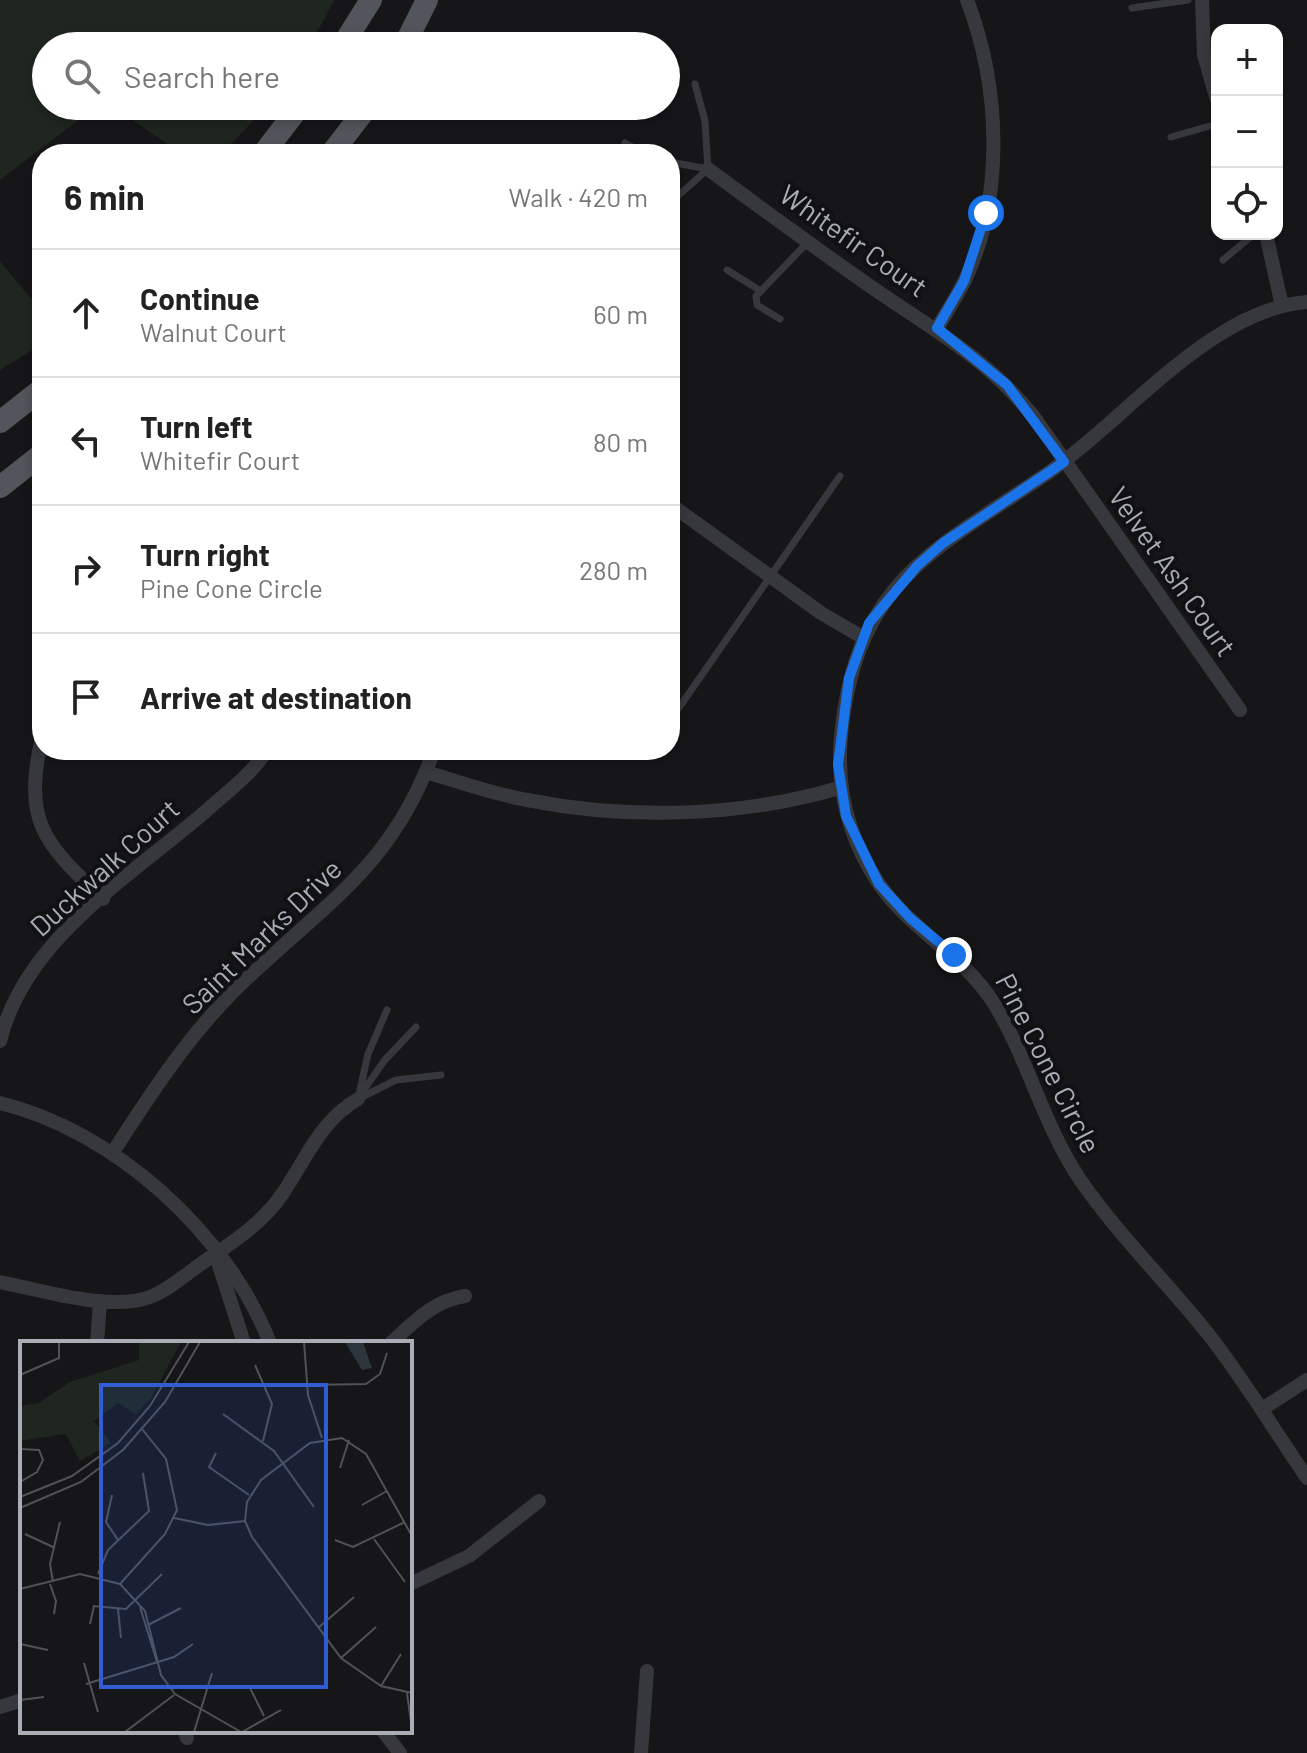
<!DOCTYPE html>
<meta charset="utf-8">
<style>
:root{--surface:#fff;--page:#f2f2f2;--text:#222;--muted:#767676;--line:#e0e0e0}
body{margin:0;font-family:Barlow,sans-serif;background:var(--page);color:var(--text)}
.controls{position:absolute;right:24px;top:24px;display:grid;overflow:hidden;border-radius:16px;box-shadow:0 4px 12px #0003}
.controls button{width:72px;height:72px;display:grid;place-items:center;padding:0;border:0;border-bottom:2px solid var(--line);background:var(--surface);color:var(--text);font:40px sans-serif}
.stop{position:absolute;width:24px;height:24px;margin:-18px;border:6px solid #1a73e8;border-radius:50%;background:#fff}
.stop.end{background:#1a73e8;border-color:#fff;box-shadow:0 2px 8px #0008}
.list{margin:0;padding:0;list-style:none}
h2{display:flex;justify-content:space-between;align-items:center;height:104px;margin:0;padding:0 32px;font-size:34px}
h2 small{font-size:26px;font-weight:400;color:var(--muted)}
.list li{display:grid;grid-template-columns:52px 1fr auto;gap:24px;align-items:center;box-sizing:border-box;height:128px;padding:0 32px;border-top:2px solid var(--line)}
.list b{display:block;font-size:30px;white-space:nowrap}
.list p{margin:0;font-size:26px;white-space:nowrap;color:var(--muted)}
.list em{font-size:26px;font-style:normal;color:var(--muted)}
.icon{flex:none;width:44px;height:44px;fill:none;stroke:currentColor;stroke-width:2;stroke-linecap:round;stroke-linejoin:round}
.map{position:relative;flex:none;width:1307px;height:1753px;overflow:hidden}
.search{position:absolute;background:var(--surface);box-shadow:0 4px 12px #0003;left:32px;top:32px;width:648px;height:88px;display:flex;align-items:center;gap:20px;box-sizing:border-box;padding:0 28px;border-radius:44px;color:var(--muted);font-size:30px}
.panel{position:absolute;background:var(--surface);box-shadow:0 4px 12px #0003;left:32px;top:144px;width:648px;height:616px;border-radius:32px}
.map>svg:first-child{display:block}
.green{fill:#1e261f}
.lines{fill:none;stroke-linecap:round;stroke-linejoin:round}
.lane{stroke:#37383d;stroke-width:7}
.street{stroke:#37383d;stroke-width:14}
.primary{stroke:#53555c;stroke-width:22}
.route{stroke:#1a73e8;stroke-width:10}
.labels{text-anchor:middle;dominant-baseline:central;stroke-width:8;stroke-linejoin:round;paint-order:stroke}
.street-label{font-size:28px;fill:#a8adb8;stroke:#111113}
.inset-road{fill:none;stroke:#505258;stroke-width:2}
.view{fill:#325cd3;fill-opacity:0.15;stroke:#325cd3;stroke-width:4}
.inset-edge{fill:none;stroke:#a8adb8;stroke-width:4}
</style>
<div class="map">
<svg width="1307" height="1753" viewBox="0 0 1307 1753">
<rect width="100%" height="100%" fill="#161618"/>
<g class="green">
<polygon points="0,0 334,0 310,46 46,46 46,106 97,106 0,180"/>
<polygon points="112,106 267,106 222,154 182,154"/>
<polygon points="0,261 42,312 42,344 0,370"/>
</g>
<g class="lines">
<g class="lane">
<polyline points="1132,8 1188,0"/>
<polyline points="1277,125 1278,125"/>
<polyline points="1171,137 1217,124"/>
<polyline points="625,143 646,154"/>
<polyline points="670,162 708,169"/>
<polyline points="670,203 708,169 705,121 695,84"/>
<polyline points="1223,260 1254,234"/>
<polyline points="727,270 761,291"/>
<polyline points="780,319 757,305 756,296 808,242"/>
<polyline points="670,715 676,712 840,476"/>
<polyline points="359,1097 384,1061 416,1027"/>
<polyline points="360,1098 396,1080 441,1075"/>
<polyline points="358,1099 368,1054 387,1010"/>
</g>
<g class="street">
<polyline points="1202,0 1204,55 1217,100"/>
<path d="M708,169C761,208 814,247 867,284C930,328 985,356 1034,417L1240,710"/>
<polyline points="1266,234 1282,306"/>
<path d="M1307,302C1211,309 1125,420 1048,473C932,552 856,581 841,736C836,790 848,838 879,884C911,930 963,955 993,1002C1028,1058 1042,1122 1079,1178C1118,1235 1167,1282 1209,1335C1245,1381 1274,1430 1307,1478"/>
<path d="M937,328C947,312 957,296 965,280C1005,195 1000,86 967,0"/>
<polyline points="670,504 821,613 862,637"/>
<path d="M42,737C23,822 43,842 103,899"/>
<path d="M426,772C460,782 493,794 527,800C628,820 740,817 839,788"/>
<path d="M0,1041C25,939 131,876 206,811C227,792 252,774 267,750"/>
<path d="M0,1103C115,1131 227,1233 270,1343"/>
<path d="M113,1152C148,1098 184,1042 230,995C315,909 391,873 434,750"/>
<polyline points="218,1262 244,1343"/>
<path d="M0,1282C41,1290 110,1312 150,1297C171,1289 192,1269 211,1257C238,1239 265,1220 283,1193C306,1159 321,1120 358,1099"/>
<polyline points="97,1343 100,1301"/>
<path d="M391,1343C414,1322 433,1301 465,1296"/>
<polyline points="1262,1409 1307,1380"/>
<polyline points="410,1584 469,1556 539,1501"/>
<polyline points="0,1707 22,1700"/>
<polyline points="185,1731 187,1738"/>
<polyline points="383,1731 400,1753"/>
<polyline points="641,1753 647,1671"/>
</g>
<g class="primary">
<polyline points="342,46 371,0"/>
<polyline points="404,46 427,0"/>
<polyline points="263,154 300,106"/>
<polyline points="331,154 368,106"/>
<polyline points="0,422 42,389"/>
<polyline points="0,487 42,454"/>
</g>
</g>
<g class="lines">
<polyline class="route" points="954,955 910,918 879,884 846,816 838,765 849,678 869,623 917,566 943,543 1064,462 1007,385 937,328 964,281 986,213"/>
</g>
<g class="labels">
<g class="street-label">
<text transform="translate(854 240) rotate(35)">Whitefir Court</text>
<text transform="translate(1173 571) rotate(55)">Velvet Ash Court</text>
<text transform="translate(104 867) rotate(-42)">Duckwalk Court</text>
<text transform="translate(261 936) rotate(-44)">Saint Marks Drive</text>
<text transform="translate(1049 1063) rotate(63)">Pine Cone Circle</text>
</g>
</g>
<g transform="translate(20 1341)">
<rect width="392" height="392" fill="#161618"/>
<path d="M119,1H161L131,57L116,73L98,62L74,80L91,102L60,120L46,93L0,100V65L19,62L50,41L119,19Z" fill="#1e261f"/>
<path d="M325,1H343L352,27L342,29Z" fill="#2c353c"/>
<path class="inset-road" d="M284,1L288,54L302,97M235,24L252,63L243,100M0,34L39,17V1M288,44L346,43L360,33L367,12M203,73L254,110L294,166M0,108L19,109L23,119L17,131L0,141M196,112L189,126L229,154M320,127L329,99M92,154L86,181L98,199M0,156L52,135L98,102L130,65L169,1M342,164L367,150M0,167L61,141L103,109L145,61L180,1M154,177L188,184L225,180M5,193L35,207M392,195L346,113L322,97L290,102L241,139L227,161L225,180L232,196L321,317L361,345L392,352M354,198L385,241M315,199L333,206L385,181M78,233L88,209L129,170L123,132M33,241L30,223L40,181M30,243L36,260L34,273M100,243L145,193L157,169L146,118L122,88M0,248L60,233L100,243L125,270L141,334L155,353L221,391M120,266L137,321M98,268L101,297M70,283L74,265L106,268L142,233M128,284L161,267M298,287L334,256M0,303L28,309M321,317L356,286M64,322L78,371M66,343L154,316L173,303M361,345L381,313M230,347L244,375M387,352L392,388M0,359L24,356M105,391L154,354M174,391L192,332M222,391L261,369"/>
<path class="view" d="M81,44H306V346H81Z"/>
<rect width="392" height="392" class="inset-edge"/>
</g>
</svg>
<div class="controls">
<button>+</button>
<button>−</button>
<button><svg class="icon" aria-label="locate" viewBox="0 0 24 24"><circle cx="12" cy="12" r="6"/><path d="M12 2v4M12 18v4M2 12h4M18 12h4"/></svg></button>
</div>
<div class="stop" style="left:986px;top:213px"></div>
<div class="stop end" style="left:954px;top:955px"></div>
<div class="search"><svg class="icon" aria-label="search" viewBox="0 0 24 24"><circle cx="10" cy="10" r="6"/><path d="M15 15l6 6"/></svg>Search here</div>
<section class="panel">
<h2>6 min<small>Walk · 420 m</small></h2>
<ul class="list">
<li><svg class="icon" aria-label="ahead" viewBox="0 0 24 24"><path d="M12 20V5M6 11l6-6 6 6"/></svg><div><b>Continue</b><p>Walnut Court</p></div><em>60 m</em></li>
<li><svg class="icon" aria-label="left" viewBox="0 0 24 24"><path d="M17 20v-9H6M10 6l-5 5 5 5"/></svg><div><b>Turn left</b><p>Whitefir Court</p></div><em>80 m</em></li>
<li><svg class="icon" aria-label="right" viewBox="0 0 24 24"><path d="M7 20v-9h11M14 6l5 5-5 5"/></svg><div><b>Turn right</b><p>Pine Cone Circle</p></div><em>280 m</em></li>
<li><svg class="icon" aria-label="arrive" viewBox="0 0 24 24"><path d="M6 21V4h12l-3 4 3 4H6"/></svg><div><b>Arrive at destination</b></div></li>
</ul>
</section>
</div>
